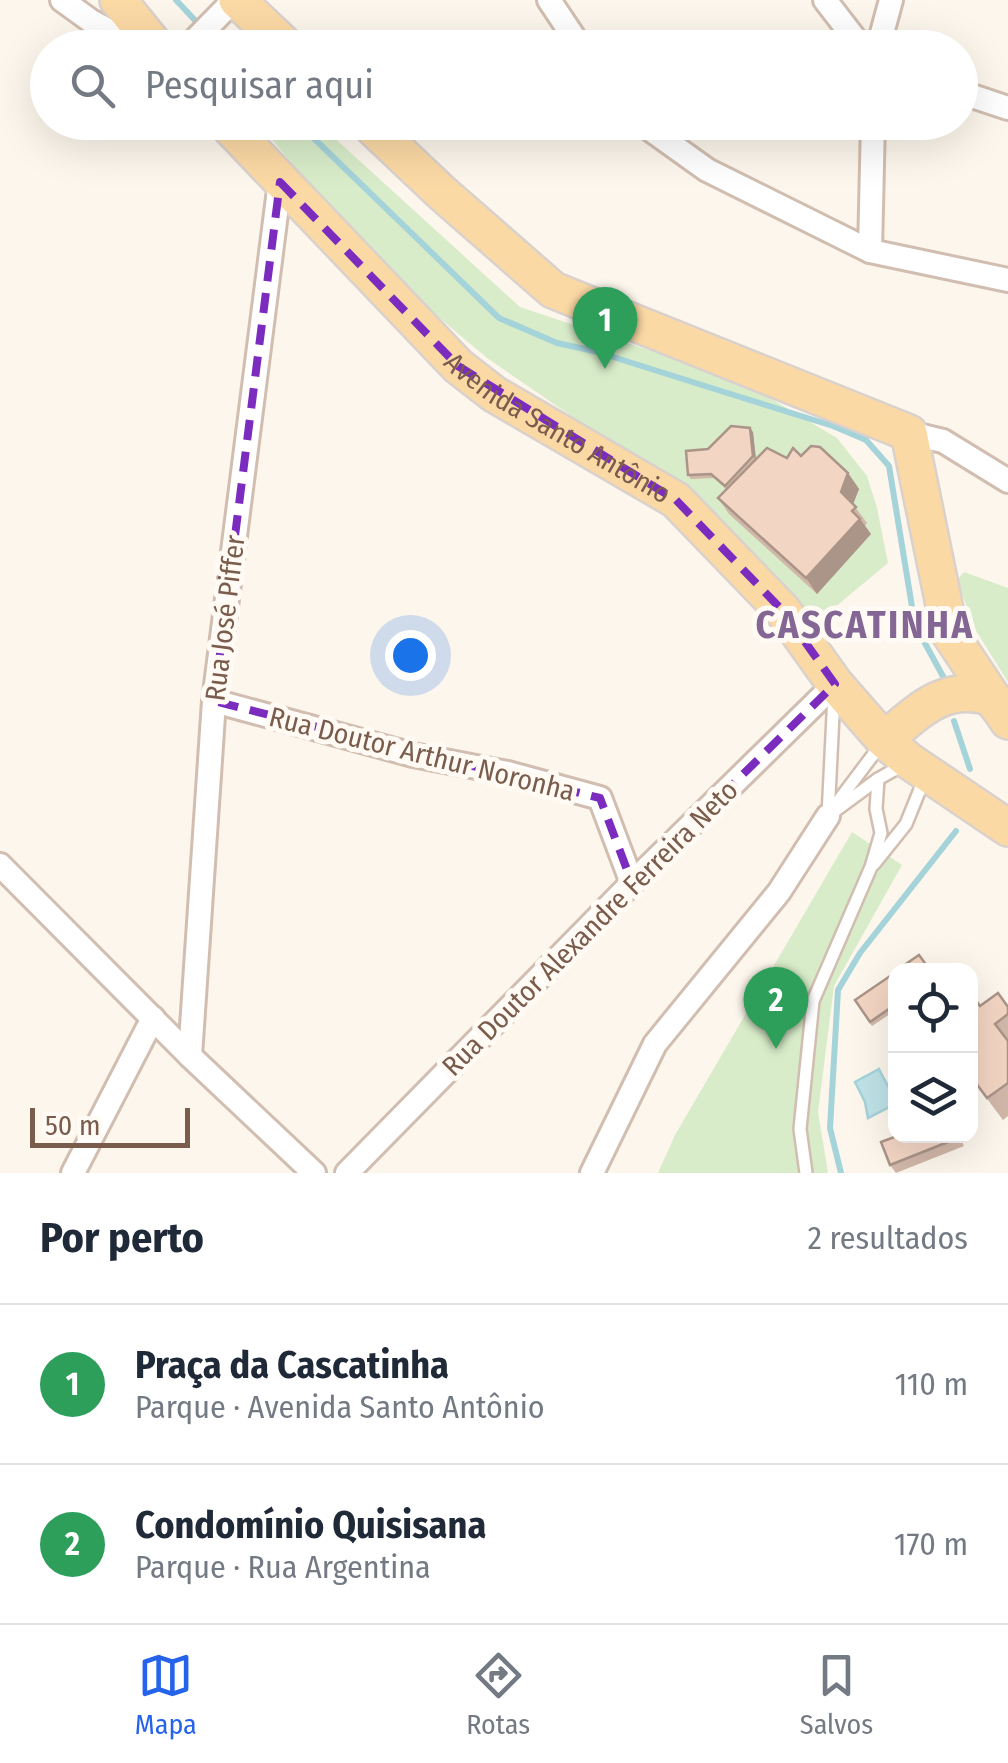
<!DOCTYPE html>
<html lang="pt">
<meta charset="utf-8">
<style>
:root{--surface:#fff;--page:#f2f2f3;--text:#1f2937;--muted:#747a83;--line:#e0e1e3;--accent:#2563eb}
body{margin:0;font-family:"Fira Sans Condensed",sans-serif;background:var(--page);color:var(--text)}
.controls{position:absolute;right:30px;bottom:30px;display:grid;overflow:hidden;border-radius:20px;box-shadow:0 10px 40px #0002}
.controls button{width:90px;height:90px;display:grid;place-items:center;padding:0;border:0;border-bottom:2px solid var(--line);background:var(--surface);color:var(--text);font:50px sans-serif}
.scale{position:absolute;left:30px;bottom:25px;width:160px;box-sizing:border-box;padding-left:10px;border:5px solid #7a5c4d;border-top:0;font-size:28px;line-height:35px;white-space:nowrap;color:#7a5c4d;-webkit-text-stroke:8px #fffaf3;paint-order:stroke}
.you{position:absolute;left:410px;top:655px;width:35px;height:35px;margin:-25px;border:8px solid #fff;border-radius:50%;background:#1a73e8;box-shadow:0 0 0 15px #1a73e833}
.badge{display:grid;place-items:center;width:65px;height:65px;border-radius:50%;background:var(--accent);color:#fff;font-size:32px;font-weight:700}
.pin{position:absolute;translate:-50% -82px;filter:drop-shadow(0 2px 5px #0008)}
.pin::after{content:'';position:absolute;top:52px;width:35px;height:30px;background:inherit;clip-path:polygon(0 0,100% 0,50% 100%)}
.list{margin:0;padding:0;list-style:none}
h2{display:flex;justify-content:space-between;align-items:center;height:130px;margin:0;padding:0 40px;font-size:42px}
h2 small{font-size:32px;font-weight:400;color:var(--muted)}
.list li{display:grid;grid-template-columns:65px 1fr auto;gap:30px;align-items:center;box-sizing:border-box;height:160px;padding:0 40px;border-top:2px solid var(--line)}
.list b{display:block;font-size:38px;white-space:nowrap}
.list p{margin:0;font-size:32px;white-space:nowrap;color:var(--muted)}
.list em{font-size:32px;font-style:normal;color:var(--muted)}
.icon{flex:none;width:55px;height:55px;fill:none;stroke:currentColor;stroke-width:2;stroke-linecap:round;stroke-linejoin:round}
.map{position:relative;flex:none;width:1008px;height:1173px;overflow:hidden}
.search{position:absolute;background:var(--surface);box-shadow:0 10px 40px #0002;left:30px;right:30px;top:30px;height:110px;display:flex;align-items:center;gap:25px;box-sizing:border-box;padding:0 35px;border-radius:55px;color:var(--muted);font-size:38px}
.sheet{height:450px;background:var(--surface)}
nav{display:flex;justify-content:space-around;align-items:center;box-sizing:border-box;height:140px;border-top:2px solid var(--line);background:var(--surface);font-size:28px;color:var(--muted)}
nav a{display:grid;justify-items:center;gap:5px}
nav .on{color:var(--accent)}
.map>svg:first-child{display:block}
.green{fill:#d8ecc9}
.water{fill:#bfe3e8;stroke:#a5d3da;stroke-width:2.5}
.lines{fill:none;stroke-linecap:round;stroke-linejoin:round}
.stream{stroke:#a5d3da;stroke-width:6}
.service-casing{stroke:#d1beb0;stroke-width:16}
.minor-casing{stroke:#d1beb0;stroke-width:28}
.primary-casing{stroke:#dad1cd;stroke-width:40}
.service{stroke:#fff;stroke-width:11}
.minor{stroke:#fff;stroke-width:22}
.primary{stroke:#fbd9a5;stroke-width:35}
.wall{fill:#d1b7a8}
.shaded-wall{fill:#aa9588}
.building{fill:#f3d5c3;stroke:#aa9588;stroke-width:2.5}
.marked{fill:none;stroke:#7b2cbf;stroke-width:8;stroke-dasharray:20 12;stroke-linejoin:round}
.labels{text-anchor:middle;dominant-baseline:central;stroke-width:10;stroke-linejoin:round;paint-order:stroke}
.street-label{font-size:28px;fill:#7a5c4d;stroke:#fffaf3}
.district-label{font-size:38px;font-weight:bold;letter-spacing:2.5px;fill:#846695;stroke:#fffaf3}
</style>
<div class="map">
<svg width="1008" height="1173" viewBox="0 0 1008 1173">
<rect width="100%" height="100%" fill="#fdf6ec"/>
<g class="green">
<polygon points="258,123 318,123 520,307 739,380 837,438 867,476 877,508 888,563 817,622 702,506 487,358 379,267"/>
<polygon points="964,572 1008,588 1008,682 975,629 957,580"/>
<polygon points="852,832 902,865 834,986 818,1112 828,1173 658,1173 675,1135"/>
</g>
<path class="water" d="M879,1069C883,1079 896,1096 895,1104L868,1118L865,1102L855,1082Z"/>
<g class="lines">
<g class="stream">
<polyline points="176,0 221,48"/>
<polyline points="297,122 499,318 557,343 594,351 721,391 833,426 866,440 889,466 915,625 945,680"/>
<polyline points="954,721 970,769"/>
<polyline points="841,1173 830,1128 838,990 860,953 956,831"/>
</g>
<defs>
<g id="service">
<polyline points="836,804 882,743"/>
<polyline points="828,816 834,695"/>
<polyline points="828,816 878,779 903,765"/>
<polyline points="874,864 906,824 925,777"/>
<polyline points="806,1173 800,1129 813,1001 871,867 881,833 876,809 878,779"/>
</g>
<g id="minor">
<polyline points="62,0 91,21 140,48"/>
<polyline points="549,0 581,48"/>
<polyline points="825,0 862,48"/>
<polyline points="187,48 234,0"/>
<polyline points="878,48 891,0"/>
<polyline points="960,92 1008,108"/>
<polyline points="640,122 707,170 870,251 1008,280"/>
<polyline points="870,251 873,122"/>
<polyline points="909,433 943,441 1008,481"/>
<polyline points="214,701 413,755 508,773 600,798 632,883"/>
<polyline points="0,865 190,1056 314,1173"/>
<polyline points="190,1056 214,701 280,182"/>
<polyline points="73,1173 153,1018"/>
<polyline points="347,1173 632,883 835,684"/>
<polyline points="592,1173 655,1044 779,892 828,816"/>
</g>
<g id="primary">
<polyline points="118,0 157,48"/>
<polyline points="237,0 288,48"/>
<path id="s1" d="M225,122L458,366L494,394L676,500L783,611L835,684L884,740L909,761L1008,828"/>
<polyline points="367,122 442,193 553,290 909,433 950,634 1008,721"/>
<path d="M884,740C918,712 943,683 990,697L1000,709"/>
</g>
</defs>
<use href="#service" class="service-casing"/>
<use href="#minor" class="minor-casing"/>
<use href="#primary" class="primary-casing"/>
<use href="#service" class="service"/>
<use href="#minor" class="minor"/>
<use href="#primary" class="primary"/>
</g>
<g class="wall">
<polygon points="753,432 756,459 801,456 848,473 859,489 853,504 867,523 865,526 871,534 817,594 729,514 718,498 726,489 714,478 691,479 688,475 708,449"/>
<polygon points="896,972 896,1010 872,1026 855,1000"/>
<polygon points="980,1006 1008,1007 1008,1116 1003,1120 970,1076"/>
<polygon points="960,1136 964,1146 896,1173 890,1165"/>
</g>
<g class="shaded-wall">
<polygon points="750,428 753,432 756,460 753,456"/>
<polygon points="848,473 859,489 852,507 841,492"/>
<polygon points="860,519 871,534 817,594 806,578"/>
</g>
<g class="building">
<polygon points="731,426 750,428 753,456 725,486 711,474 688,475 686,451 708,449"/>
<polygon points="811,446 820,447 848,473 841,492 856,507 852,511 860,519 806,578 718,498 767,448 787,458 793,448 801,456"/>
<polygon points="919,955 930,970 897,970"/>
<polygon points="896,972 896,1004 870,1022 855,1000"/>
<polygon points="970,992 980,1006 998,993 1008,1007 1008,1014 995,1024 1008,1041 1008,1083 987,1098 970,1075"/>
<polygon points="897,1136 957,1136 958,1138 890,1165 881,1142"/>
</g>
<path class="marked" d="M280,182L458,366L676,500L783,611L835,684L632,883L600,798L214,701Z"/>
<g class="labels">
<g class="street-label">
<text stroke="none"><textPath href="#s1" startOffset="455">Avenida Santo Antônio</textPath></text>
<text transform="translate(225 618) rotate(-83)">Rua José Piffer</text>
<text transform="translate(422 754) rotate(14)">Rua Doutor Arthur Noronha</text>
<text transform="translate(590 928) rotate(-45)">Rua Doutor Alexandre Ferreira Neto</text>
</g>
<g class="district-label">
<text x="865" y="625">CASCATINHA</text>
</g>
</g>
</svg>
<div class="controls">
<button><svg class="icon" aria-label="locate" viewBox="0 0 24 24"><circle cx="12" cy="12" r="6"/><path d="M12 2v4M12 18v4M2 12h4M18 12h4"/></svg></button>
<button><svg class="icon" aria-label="layers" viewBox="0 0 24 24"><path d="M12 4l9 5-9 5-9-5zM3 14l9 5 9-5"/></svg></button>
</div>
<div class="scale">50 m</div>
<div class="you"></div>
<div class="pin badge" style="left:605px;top:369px;background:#2e9e5b">1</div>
<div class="pin badge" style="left:776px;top:1049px;background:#2e9e5b">2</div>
<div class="search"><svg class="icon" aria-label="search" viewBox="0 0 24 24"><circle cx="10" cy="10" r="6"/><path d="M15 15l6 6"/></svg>Pesquisar aqui</div>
</div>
<section class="sheet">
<h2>Por perto<small>2 resultados</small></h2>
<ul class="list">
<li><span class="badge" style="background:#2e9e5b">1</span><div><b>Praça da Cascatinha</b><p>Parque · Avenida Santo Antônio</p></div><em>110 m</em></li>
<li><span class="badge" style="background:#2e9e5b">2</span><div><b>Condomínio Quisisana</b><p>Parque · Rua Argentina</p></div><em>170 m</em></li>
</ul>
</section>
<nav>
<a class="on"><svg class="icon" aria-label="map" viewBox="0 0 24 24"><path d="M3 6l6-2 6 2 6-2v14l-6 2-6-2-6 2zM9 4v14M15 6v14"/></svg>Mapa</a>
<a><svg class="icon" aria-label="directions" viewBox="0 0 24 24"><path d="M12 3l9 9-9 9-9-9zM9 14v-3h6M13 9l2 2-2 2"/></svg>Rotas</a>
<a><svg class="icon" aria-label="saved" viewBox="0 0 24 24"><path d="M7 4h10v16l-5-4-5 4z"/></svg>Salvos</a>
</nav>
